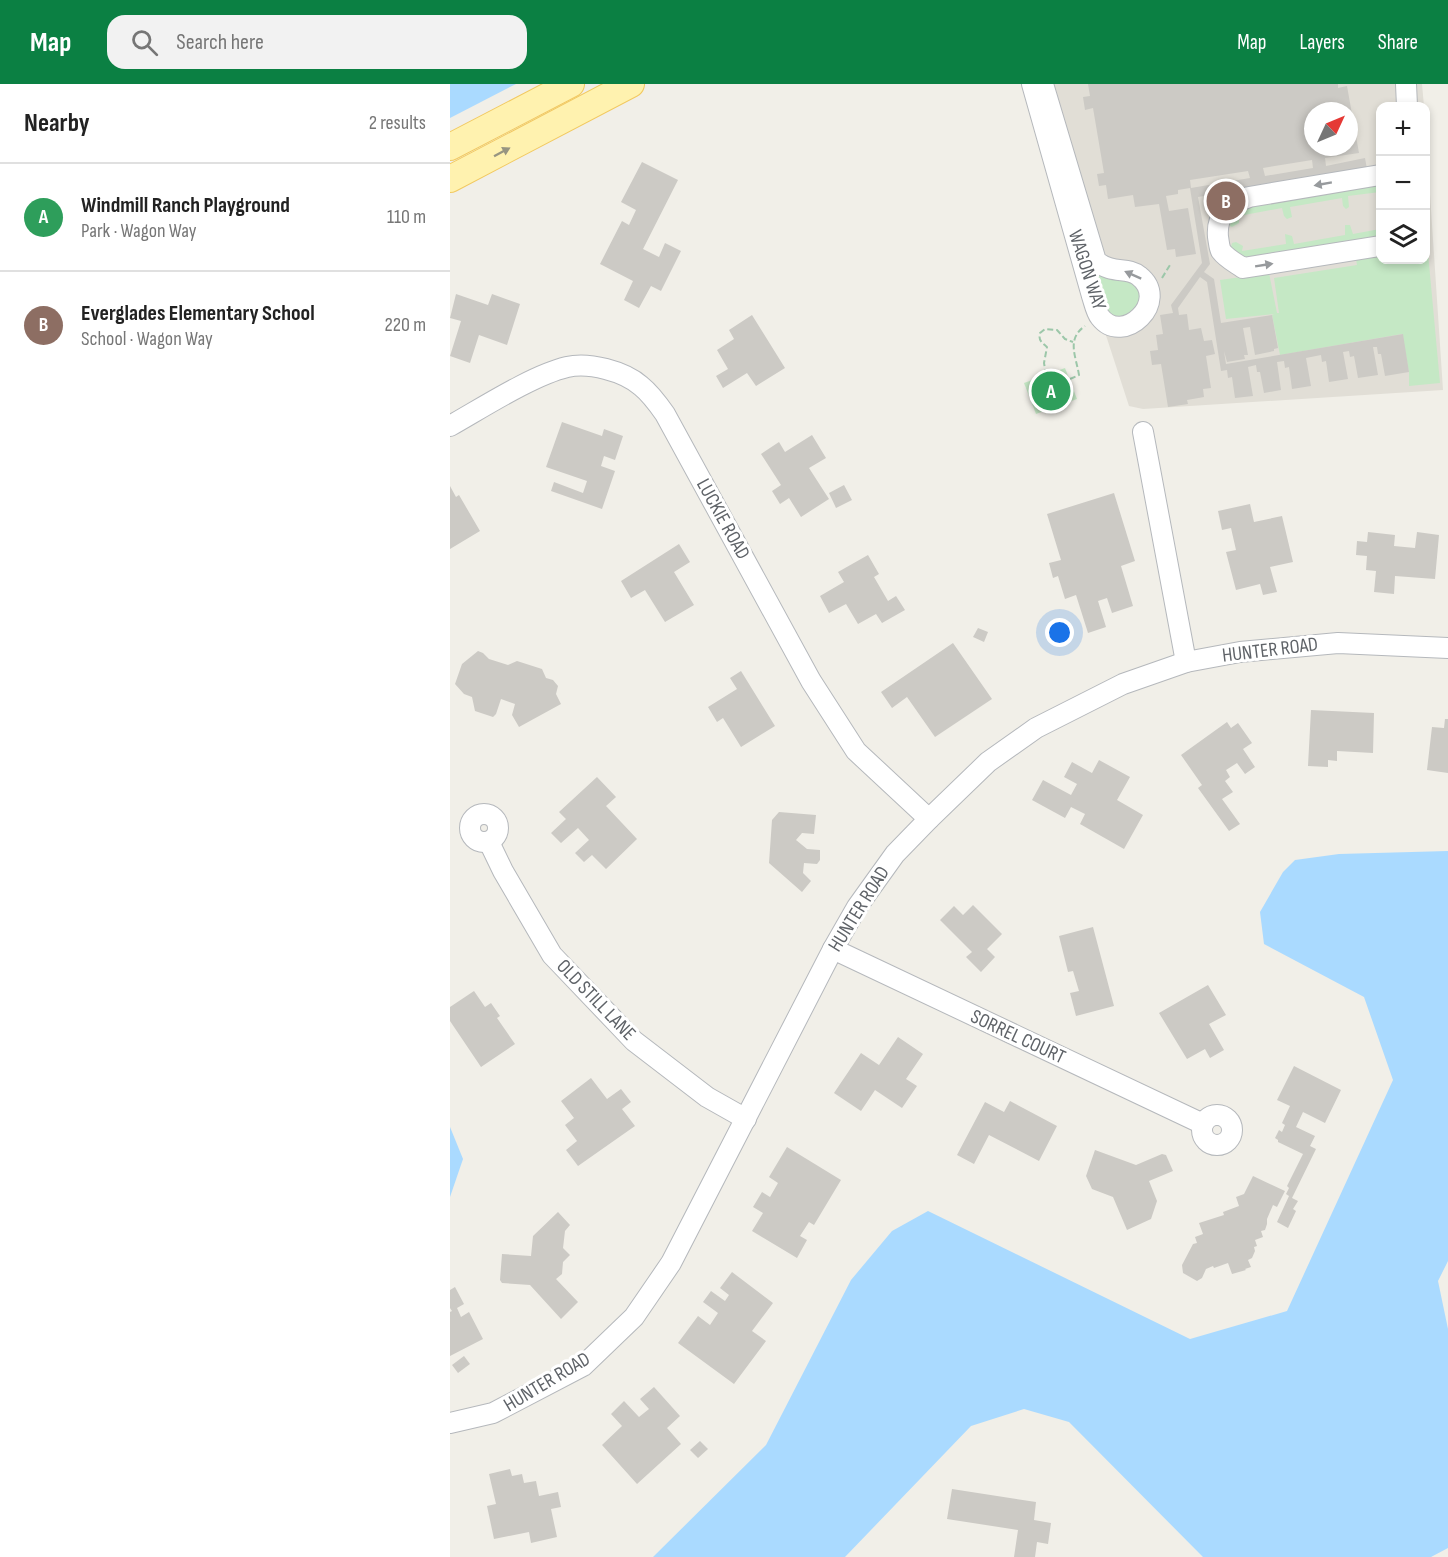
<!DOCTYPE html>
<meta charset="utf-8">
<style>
:root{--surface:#fff;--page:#f2f2f2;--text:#222;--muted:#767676;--line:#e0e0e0;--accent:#0b8043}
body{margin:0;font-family:"Sofia Sans Condensed",sans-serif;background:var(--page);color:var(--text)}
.controls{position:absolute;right:18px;top:18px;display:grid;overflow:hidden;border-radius:12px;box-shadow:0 3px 9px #0003}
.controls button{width:54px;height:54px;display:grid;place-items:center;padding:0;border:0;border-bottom:2px solid var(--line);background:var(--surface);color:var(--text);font:30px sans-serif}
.compass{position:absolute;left:854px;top:18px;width:54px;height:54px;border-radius:50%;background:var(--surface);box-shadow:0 3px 9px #0003;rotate:46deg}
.you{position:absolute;left:610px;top:549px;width:21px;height:21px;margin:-15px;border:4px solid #fff;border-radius:50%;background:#1a73e8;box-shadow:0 0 0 9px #1a73e833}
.badge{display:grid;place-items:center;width:39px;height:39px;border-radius:50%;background:var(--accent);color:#fff;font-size:20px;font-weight:700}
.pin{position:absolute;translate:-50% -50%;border:3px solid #fff;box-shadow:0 2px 6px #0006}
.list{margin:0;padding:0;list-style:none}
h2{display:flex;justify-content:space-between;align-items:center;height:78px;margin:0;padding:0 24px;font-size:26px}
h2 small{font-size:20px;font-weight:400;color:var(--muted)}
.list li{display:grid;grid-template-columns:39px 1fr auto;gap:18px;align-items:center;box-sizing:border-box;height:108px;padding:0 24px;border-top:2px solid var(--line)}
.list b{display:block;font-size:22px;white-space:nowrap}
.list p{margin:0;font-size:20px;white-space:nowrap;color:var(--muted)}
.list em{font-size:20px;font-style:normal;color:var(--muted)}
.icon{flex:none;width:33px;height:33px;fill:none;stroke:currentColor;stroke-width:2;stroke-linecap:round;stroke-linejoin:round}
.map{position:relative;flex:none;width:998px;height:1473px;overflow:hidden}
header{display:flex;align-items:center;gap:36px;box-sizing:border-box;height:84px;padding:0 30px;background:var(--accent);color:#fff}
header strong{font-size:28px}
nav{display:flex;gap:33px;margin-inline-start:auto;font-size:21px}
.search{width:420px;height:54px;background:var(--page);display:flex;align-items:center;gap:15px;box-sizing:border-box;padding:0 21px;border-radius:18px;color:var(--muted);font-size:22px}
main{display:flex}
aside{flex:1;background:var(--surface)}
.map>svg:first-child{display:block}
.education{fill:#e1ded6;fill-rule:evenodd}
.green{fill:#c5e8c5}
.water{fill:#aadaff}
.building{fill:#cccac5;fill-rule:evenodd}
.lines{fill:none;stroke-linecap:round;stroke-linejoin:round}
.minor-casing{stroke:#b5b8bc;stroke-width:22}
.major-casing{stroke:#f2c960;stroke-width:28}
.path{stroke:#9cc7a9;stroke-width:2;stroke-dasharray:6 3;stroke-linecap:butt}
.minor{stroke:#fff;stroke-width:20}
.major{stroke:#fff2af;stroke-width:26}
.oneway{fill:#979581}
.oneway2{fill:#979a9d}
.labels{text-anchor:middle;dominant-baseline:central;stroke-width:6;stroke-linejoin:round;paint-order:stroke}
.street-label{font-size:20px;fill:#5f6368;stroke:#fff}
</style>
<header>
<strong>Map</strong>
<div class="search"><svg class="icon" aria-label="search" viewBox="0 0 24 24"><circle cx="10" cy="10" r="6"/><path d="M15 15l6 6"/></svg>Search here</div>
<nav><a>Map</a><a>Layers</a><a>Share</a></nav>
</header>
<main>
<aside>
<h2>Nearby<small>2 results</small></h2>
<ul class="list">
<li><span class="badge" style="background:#2e9e5b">A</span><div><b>Windmill Ranch Playground</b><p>Park · Wagon Way</p></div><em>110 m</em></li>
<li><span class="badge" style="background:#8d6e63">B</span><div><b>Everglades Elementary School</b><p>School · Wagon Way</p></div><em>220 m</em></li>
</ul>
</aside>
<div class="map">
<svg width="998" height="1473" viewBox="0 0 998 1473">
<rect width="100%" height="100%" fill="#f1efe8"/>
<path class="education" d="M583,0H972L974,22H930V176H976V50L993,306L693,325L679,322L650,233ZM863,27H899V63H863Z"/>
<g class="green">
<polygon points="930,99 930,108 898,112 899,123 896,125 893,122 892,114 840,123 842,133 837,135 834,132 832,124 789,132 789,139 782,143 778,141 788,123"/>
<polygon points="895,141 900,141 903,150 930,145 930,154 798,175 787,172 781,163 782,159 786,158 793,162 792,167 836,160 835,150 842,152 844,160 895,151"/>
<polygon points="976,147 990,299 959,302 959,288 952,250 830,271 822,231 824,230 776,235 770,196 819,189 827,229 829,229 824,194 907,181 906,175 930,172 930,176 976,176"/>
<polygon points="645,183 688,199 693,218 674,236 657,230 646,202"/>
<polygon points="615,284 627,315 586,330 574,299"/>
</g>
<g class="water">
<polygon points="0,0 66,0 0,34"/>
<polygon points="998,767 998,1177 988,1197 998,1245 998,1464 981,1473 753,1473 619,1338 574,1325 521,1342 395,1473 203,1473 316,1361 401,1196 442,1147 478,1127 740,1255 837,1227 943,996 914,913 814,860 810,828 833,788 845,776 889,770"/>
<polygon points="0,1043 13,1075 0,1113"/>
</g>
<g class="building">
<path d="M638,0H888V4L897,2L909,69L875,74L876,82L915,74L917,85L748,113L760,180L754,188L764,195L771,239L822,231L828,264L824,265V267L805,271L800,243L793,244L798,271H794L795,275L777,278L774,267L776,280L953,250L959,288L935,292L931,270H928L927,263H923L928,291L908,294L904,272L900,273L899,267L893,268L898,295L879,298L876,277L872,278L871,271L856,274L861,302L842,305L839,283L835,284L834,277L827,278L831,306L814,309L810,288H807L806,281L798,283L803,312L785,314L782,293L778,294L777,286L771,287L757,198L750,193L728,224L729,231L737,230L739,246L751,244L754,257L762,256L765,270L756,272L761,304L753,305L754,313L737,316L738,320L718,323L711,280L702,281L700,267L708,266L706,251L713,250L710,231L723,229L721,221L752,179L740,104L728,106V110L716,112L719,127L738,124L746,170L726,173L725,165L717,166L709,120L685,123L683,111L658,115L656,101L649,102L647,90L654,89L643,24L635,26L633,13L640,12ZM863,27H899V63H863ZM862,76L863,84L815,92L813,84ZM798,87L800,94L741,104L740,96Z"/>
<polygon points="192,78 228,96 193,165 209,173 215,159 231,167 211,207 201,202 189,224 174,216 183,197 150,180 172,137 179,141 186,126 171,118"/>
<polygon points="6,210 38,221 42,210 70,220 57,261 29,251 20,279 0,272 11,237 0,234"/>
<polygon points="302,231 335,284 306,302 297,289 273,304 266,292 278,285 267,266 284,255 279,246"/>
<polygon points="112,338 152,352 154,345 173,352 165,376 154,372 151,382 165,387 152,425 101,407 104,398 133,409 137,397 96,383"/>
<polygon points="362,351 376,374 359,384 379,415 351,433 339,414 330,420 322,407 331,401 311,370 329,358 335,368"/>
<polygon points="394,401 402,416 386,424 379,409"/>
<polygon points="0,402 6,413 9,411 30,447 0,465"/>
<polygon points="664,409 685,477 671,482 683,522 662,529 657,514 648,517 656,543 638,549 626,511 615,515 608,492 603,494 599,479 611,476 597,430"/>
<polygon points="800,420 804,438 832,432 843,478 820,483 827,508 813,511 810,500 786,506 776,468 786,466 781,444 772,446 768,427"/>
<polygon points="918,448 945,451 944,462 965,464 967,448 989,451 985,495 945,492 944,510 924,508 926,487 916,486 917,472 906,471 907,457 917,458"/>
<polygon points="229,460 240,478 224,488 244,521 215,538 195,506 181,514 171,497"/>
<polygon points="418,471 429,490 424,493 438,517 446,512 455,526 432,539 426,530 408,540 396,520 379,529 370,512 394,498 388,488"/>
<polygon points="528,544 538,548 534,558 523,553"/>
<polygon points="503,559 542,615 485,653 457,613 442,624 431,608"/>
<polygon points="28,567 33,569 39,575 58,581 67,577 92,585 96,594 103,596 108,602 106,610 111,620 69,643 62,631 65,620 51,615 46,630 43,633 25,627 22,613 14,610 5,600 12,580"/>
<polygon points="291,587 325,642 291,663 273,634 267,638 258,623 287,605 280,594"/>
<polygon points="861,626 924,629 923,669 887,667 887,677 878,676 878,683 858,682"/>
<polygon points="995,635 998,635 998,689 977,686 982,643 994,644"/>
<polygon points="777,638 781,644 788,639 802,659 793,665 805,683 795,690 787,679 776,686 780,693 775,697 783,708 772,715 790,740 779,747 748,704 752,701 731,671"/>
<polygon points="649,676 680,693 667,716 693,731 674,765 630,740 635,730 621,723 615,734 582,716 593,696 621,711 627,700 614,693 622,678 642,689"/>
<polygon points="147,693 166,713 156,722 187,755 156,785 142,771 134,778 125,769 139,756 128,744 111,759 101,749 116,735 109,728"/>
<polygon points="329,728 366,731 364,750 352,749 346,756 357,765 370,766 370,776 367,780 354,779 353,789 361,797 352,808 319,779 322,736"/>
<polygon points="523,821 552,850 537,865 545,873 531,888 516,873 522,868 490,836 504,822 513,831"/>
<polygon points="643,843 664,922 626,932 620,909 629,907 623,887 618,888 609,852"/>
<polygon points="758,901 776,931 759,940 774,966 760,974 755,965 737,975 709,929"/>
<polygon points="24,907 35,923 41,919 50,932 47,934 65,960 31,983 0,937 0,923"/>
<polygon points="448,953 473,970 456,995 467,1002 452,1024 425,1006 411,1027 384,1009 411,969 429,981"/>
<polygon points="844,982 891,1006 875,1039 853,1028 846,1043 865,1052 860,1062 866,1065 842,1114 848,1117 843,1125 846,1127 838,1144 827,1138 839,1112 836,1110 839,1104 837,1102 853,1070 828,1058 828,1056 825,1054 829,1046 832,1048 835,1041 832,1039 840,1022 827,1016"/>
<polygon points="141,994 157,1015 171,1005 181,1018 172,1025 185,1042 128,1082 116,1066 127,1057 115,1041 124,1034 111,1017"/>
<polygon points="560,1017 607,1042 589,1077 539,1051 524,1080 507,1071 535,1018 554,1028"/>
<polygon points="337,1063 391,1096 364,1141 359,1138 350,1152 357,1156 347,1174 302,1147 313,1129 303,1123 312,1108 320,1113 328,1099 319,1093"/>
<polygon points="645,1066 686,1081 712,1070 716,1071 723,1087 699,1097 707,1117 701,1135 677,1146 663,1113 642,1105 636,1092"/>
<polygon points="803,1092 835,1107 827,1123 823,1121 817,1135 817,1140 815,1146 811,1147 813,1153 805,1156 807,1162 804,1163 805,1167 802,1174 798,1176 801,1183 795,1185 796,1186 782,1190 778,1179 764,1184 763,1182 756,1185 752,1194 747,1197 733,1189 732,1181 743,1160 747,1159 745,1153 753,1150 749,1139 774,1131 773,1128 789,1122 786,1113 794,1110"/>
<polygon points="108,1128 120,1141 115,1147 113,1164 120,1171 113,1178 112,1190 106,1195 128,1218 111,1235 80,1201 52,1199 50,1196 52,1170 81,1172 83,1152"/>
<polygon points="282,1188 323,1219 302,1247 316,1257 284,1300 228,1259 248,1232 260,1241 268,1229 253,1218 261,1207 275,1217 279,1211 270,1204"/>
<polygon points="5,1203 14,1220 7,1224 11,1233 19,1228 33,1255 0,1272 0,1228 2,1227 0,1224 0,1206"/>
<polygon points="14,1272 20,1280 8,1289 2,1281"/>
<polygon points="204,1303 230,1332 217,1344 231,1360 187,1400 152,1361 172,1342 161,1330 174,1317 189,1333 199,1325 190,1315"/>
<polygon points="250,1357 258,1365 248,1374 240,1366"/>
<polygon points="60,1385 62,1392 72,1390 74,1399 86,1397 89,1412 108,1408 111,1423 101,1425 107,1453 81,1459 79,1448 44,1455 37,1422 46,1420 39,1390"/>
<polygon points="502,1405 586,1418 584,1436 601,1439 598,1460 587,1458 585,1473 564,1473 568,1446 497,1435"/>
</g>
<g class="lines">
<defs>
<g id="minor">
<path d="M582,0L642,212C644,218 646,228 650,233C673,263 721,217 689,192C677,182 663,191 646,177L593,0"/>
<polyline points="956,0 957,22"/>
<path d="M930,91L799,113C779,120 766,130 768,153C769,158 769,163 771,167C777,175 786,179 793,184L930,162"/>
<path d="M0,342C32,324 83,291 117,283C139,278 174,287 191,302C201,310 208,320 215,330L361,597L406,667L479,735"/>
<polyline points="693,348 736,578"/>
<circle cx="34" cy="744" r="14"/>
<polyline points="39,758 53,787 102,871 184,957 257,1013 296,1035"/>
<polyline points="383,865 753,1040"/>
<circle cx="767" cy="1046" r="15"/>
<polyline points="0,1339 43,1329 133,1282 184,1233 221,1179 383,865 407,823 445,770 479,735 538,678 586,644 673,600 736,578 790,568 888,559 998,564"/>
</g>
<g id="major">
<polyline points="0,63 121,0"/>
<polyline points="0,95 181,0"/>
</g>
</defs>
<use href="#minor" class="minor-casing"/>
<use href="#major" class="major-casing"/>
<g class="path">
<polyline points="712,194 720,181"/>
<path d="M596,291L594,279L597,263C592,259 588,256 590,249L595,245L607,246L615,255L623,258"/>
<path d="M620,295L629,291C626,272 616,255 635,242"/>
</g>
<use href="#minor" class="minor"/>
<use href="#major" class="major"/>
</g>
<defs><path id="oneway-solid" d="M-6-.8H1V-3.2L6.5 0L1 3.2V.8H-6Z" transform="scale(1.5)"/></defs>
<use class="oneway" href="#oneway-solid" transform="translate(52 68) rotate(-28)"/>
<g class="oneway2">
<use href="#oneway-solid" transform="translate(873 100) rotate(170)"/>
<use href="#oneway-solid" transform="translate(814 181) rotate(-9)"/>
<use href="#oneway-solid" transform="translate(683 191) rotate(-156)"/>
</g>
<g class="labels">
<g class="street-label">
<text transform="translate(637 186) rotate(72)">WAGON WAY</text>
<text transform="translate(273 435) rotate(61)">LUCKIE ROAD</text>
<text transform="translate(820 566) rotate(-7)">HUNTER ROAD</text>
<text transform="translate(409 825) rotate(-58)">HUNTER ROAD</text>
<text transform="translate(146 916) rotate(46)">OLD STILL LANE</text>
<text transform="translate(568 953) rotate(25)">SORREL COURT</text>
<text transform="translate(97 1298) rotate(-31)">HUNTER ROAD</text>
</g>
</g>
</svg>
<div class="controls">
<button>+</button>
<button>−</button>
<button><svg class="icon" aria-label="layers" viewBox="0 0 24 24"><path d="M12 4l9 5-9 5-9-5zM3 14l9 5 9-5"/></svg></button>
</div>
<svg class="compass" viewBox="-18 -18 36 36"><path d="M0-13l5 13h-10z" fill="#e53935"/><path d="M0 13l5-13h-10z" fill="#767676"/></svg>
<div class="you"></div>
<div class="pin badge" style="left:601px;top:307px;background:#2e9e5b">A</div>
<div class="pin badge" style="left:776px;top:117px;background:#8d6e63">B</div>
</div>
</main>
